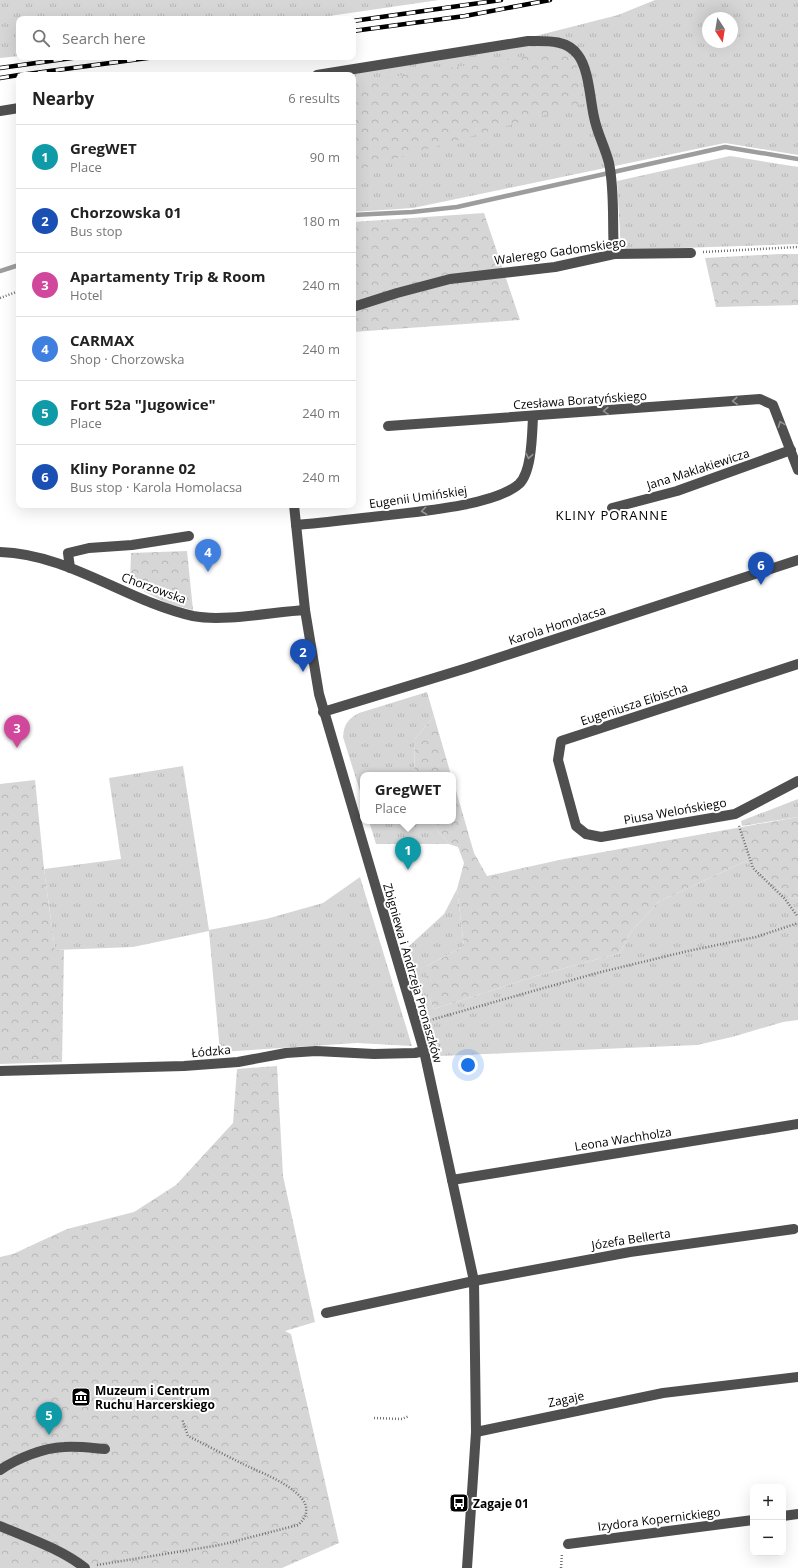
<!DOCTYPE html>
<meta charset="utf-8">
<style>
:root{--surface:#fff;--page:#f6f6f6;--text:#222;--muted:#767676;--line:#e0e0e0;--accent:#111827}
body{margin:0;font-family:"Open Sans",sans-serif;background:var(--page);color:var(--text)}
.controls{position:absolute;right:12px;bottom:12px;display:grid;overflow:hidden;border-radius:8px;box-shadow:0 4px 16px #0002}
.controls button{width:36px;height:36px;display:grid;place-items:center;padding:0;border:0;border-bottom:1px solid var(--line);background:var(--surface);color:var(--text);font:20px sans-serif}
.compass{position:absolute;left:702px;top:12px;width:36px;height:36px;border-radius:50%;background:var(--surface);box-shadow:0 4px 16px #0002;rotate:168deg}
.you{position:absolute;left:468px;top:1065px;width:14px;height:14px;margin:-10px;border:3px solid #fff;border-radius:50%;background:#1a73e8;box-shadow:0 0 0 6px #1a73e833}
.badge{display:grid;place-items:center;width:26px;height:26px;border-radius:50%;background:var(--accent);color:#fff;font-size:13px;font-weight:700}
.pin{position:absolute;translate:-50% -33px;filter:drop-shadow(0 1px 2px #0008)}
.pin::after{content:'';position:absolute;top:21px;width:14px;height:12px;background:inherit;clip-path:polygon(0 0,100% 0,50% 100%)}
.popup{position:absolute;left:360px;top:772px;width:96px;height:52px;box-sizing:border-box;display:grid;place-content:center;border-radius:8px;background:var(--surface);filter:drop-shadow(0 1px 3px #0005);font-size:13px;white-space:nowrap;color:var(--muted)}
.popup b{font-size:15px;color:var(--text)}
.popup::after{content:'';position:absolute;left:50%;top:100%;margin-left:-8px;border:8px solid transparent;border-top-color:var(--surface)}
.list{margin:0;padding:0;list-style:none}
h2{display:flex;justify-content:space-between;align-items:center;height:52px;margin:0;padding:0 16px;font-size:17px}
h2 small{font-size:13px;font-weight:400;color:var(--muted)}
.list li{display:grid;grid-template-columns:26px 1fr auto;gap:12px;align-items:center;box-sizing:border-box;height:64px;padding:0 16px;border-top:1px solid var(--line)}
.list b{display:block;font-size:15px;white-space:nowrap}
.list p{margin:0;font-size:13px;white-space:nowrap;color:var(--muted)}
.list em{font-size:13px;font-style:normal;color:var(--muted)}
.icon{flex:none;width:22px;height:22px;fill:none;stroke:currentColor;stroke-width:2;stroke-linecap:round;stroke-linejoin:round}
.map{position:relative;flex:none;width:798px;height:1568px;overflow:hidden}
.search{position:absolute;background:var(--surface);box-shadow:0 4px 16px #0002;left:16px;top:16px;width:340px;height:44px;display:flex;align-items:center;gap:10px;box-sizing:border-box;padding:0 14px;border-radius:8px;color:var(--muted);font-size:15px}
.panel{position:absolute;background:var(--surface);box-shadow:0 4px 16px #0002;left:16px;top:72px;width:340px;height:436px;border-radius:8px}
.map>svg:first-child{display:block}
.grass{fill:url(#grass-tufts);fill-rule:evenodd}
.forest{fill:url(#forest-crowns)}
.lines{fill:none;stroke-linecap:round;stroke-linejoin:round}
.stream{stroke:#9d9d9d;stroke-width:4.5}
.path{stroke:#717171;stroke-width:2.5;stroke-dasharray:1 2;stroke-linecap:butt}
.minor{stroke:#4f4f4f;stroke-width:10}
.rail-casing{stroke:#000;stroke-width:4.5}
.rail{stroke:#fff;stroke-width:3;stroke-dasharray:9;stroke-linecap:butt}
.oneway{stroke:#959595}
.labels{text-anchor:middle;dominant-baseline:central;stroke-width:4;stroke-linejoin:round;paint-order:stroke}
.street-label{font-size:12px;fill:#000;stroke:#fff}
.poi-label{font-size:12px;font-weight:bold;fill:#000;stroke:#fff;text-anchor:start}
.neighbourhood-label{font-size:13px;letter-spacing:1px;fill:#000;stroke:#fff}
</style>
<div class="map">
<svg width="798" height="1568" viewBox="0 0 798 1568">
<defs>
<pattern id="grass-tufts" width="24" height="20" patternUnits="userSpaceOnUse"><rect width="24" height="20" fill="#d6d6d6"/><path d="M3 7l-1-3M5 7V3M7 7l1-3M15 17l-1-3M17 17v-4M19 17l1-3" fill="none" stroke="#b6b6b6"/></pattern>
<pattern id="forest-crowns" width="20" height="18" patternUnits="userSpaceOnUse"><rect width="20" height="18" fill="#d6d6d6"/><path d="M2 6a3 3 0 1 1 6 0M12 15a3 3 0 1 1 6 0" fill="none" stroke="#b6b6b6"/></pattern>
</defs>
<rect width="100%" height="100%" fill="#fff"/>
<g class="grass">
<polygon points="0,0 439,0 309,19 19,19 19,56 0,58"/>
<path d="M655,0H798V155L725,143L413,208L353,212V75H327L438,61L618,15ZM708,18H732V42H708Z"/>
<polygon points="730,156 798,167 798,244 621,250 617,181"/>
<path d="M427,692L434,716L415,739L414,775H363V801L343,737C344,724 348,719 359,713Z"/>
<polygon points="183,766 209,930 266,919 323,903 360,877 412,1046 357,1043 220,1052 209,931 133,947 55,950 44,869 121,859 109,778"/>
<polygon points="798,799 798,817 742,826 741,821"/>
<polygon points="369,821 430,821 449,844 376,844"/>
<polygon points="746,861 792,899 798,897 798,1020 783,1022 732,1037 697,1045 440,1056 436,1047 408,947 444,914 457,889 464,946 427,966 427,993 434,1009 536,976 620,953 630,933 658,902"/>
</g>
<g class="forest">
<polygon points="566,50 577,67 585,103 360,169 353,167 353,83"/>
<polygon points="484,213 520,320 353,332 353,222"/>
<polygon points="779,254 798,254 798,305 716,307 705,258"/>
<polygon points="187,551 193,610 168,604 130,584 131,553"/>
<polygon points="434,716 451,775 414,775 415,739"/>
<polygon points="35,780 44,869 55,950 64,950 62,1062 0,1064 0,784"/>
<polygon points="453,780 474,853 487,876 564,859 798,817 798,897 792,899 746,861 658,902 630,933 620,953 536,976 434,1009 427,993 427,966 464,946 457,889 464,863 458,847 449,844 430,821 453,821"/>
<polygon points="277,1066 283,1176 315,1322 285,1331 291,1334 339,1543 282,1568 0,1568 0,1257 13,1254 67,1229 134,1212 176,1185 233,1123 237,1069"/>
</g>
<g class="lines">
<g class="stream">
<polyline points="353,215 412,212 457,207 725,147 798,159"/>
<polyline points="0,271 19,265"/>
</g>
<g class="path">
<polyline points="703,252 798,247"/>
<polyline points="0,298 19,291"/>
<polyline points="739,826 753,868 785,899 798,917"/>
<polyline points="427,1021 597,973 688,951 756,937 798,923"/>
<polyline points="374,1418 402,1419 409,1416"/>
<path d="M97,1565L220,1545L298,1525C330,1497 261,1473 243,1464C225,1455 206,1445 188,1436L182,1419"/>
<polyline points="561,1568 562,1553"/>
</g>
<g class="minor">
<path d="M317,75L528,41C545,41 567,39 578,55C589,69 590,100 594,117C597,133 605,147 609,163C615,192 612,224 614,254"/>
<polyline points="0,111 19,108"/>
<polyline points="353,307 397,293 450,279 555,267 614,254 691,253"/>
<polyline points="388,426 760,399 773,405 798,470"/>
<polyline points="294,505 305,610 319,694 424,1051 474,1281 476,1432 467,1568"/>
<polyline points="612,508 677,491 791,450"/>
<path d="M296,525C324,523 353,519 381,516C414,512 494,506 519,484C532,472 532,434 533,417"/>
<path d="M0,552C69,554 126,601 193,616C223,622 273,612 305,610"/>
<polyline points="70,568 68,553 89,548 132,545 189,536"/>
<polyline points="798,664 561,741 558,760 576,826 586,834 601,837 735,814 798,781"/>
<polyline points="323,712 467,668 798,560"/>
<polyline points="0,1071 184,1066 238,1062 286,1053 316,1051 374,1054 415,1053 424,1051"/>
<polyline points="452,1180 798,1124"/>
<polyline points="326,1313 474,1281 630,1252 794,1229"/>
<polyline points="476,1432 663,1393 798,1377"/>
<path d="M0,1470C18,1458 43,1448 64,1447C78,1446 92,1448 105,1449"/>
<polyline points="783,1516 798,1514"/>
<path d="M0,1526C28,1538 61,1549 85,1568"/>
<polyline points="568,1544 753,1520"/>
</g>
<defs>
<g id="rail">
<polyline points="353,21 501,0"/>
<polyline points="353,31 465,16 550,0"/>
<polyline points="0,68 79,57"/>
<polyline points="20,75 155,57"/>
<polyline points="0,78 19,75"/>
</g>
</defs>
<use href="#rail" class="rail-casing"/>
<use href="#rail" class="rail"/>
</g>
<defs><path id="oneway-chevron" d="M-2-3.5L2.5 0L-2 3.5" fill="none" stroke-width="1.6" stroke-linecap="round" stroke-linejoin="round"/></defs>
<g class="oneway">
<use href="#oneway-chevron" transform="translate(735 401) rotate(176)"/>
<use href="#oneway-chevron" transform="translate(606 411) rotate(176)"/>
<use href="#oneway-chevron" transform="translate(781 424) rotate(-111)"/>
<use href="#oneway-chevron" transform="translate(529 456) rotate(101)"/>
<use href="#oneway-chevron" transform="translate(424 511) rotate(173)"/>
</g>
<defs>
<symbol id="museum-square" viewBox="-11 -11 22 22"><rect x="-9" y="-9" width="18" height="18" rx="4" fill="#000" stroke="#fff"/><path d="M0-6L6-3V-2H-6V-3ZM-5-1h2V3h-2ZM-1-1h2V3h-2ZM3-1h2V3H3ZM-6 4H6V6H-6Z" fill="#fff"/></symbol>
<symbol id="bus-square" viewBox="-11 -11 22 22"><rect x="-9" y="-9" width="18" height="18" rx="4" fill="#000" stroke="#fff"/><path d="M-5-6H5V4H4V6H2V4H-2V6H-4V4H-5ZM-3.5-4V0h7V-4ZM-3.5 1.2v1.5H-2V1.2ZM2 1.2v1.5H3.5V1.2Z" fill="#fff"/></symbol>
</defs>
<g fill-rule="evenodd">
<use href="#museum-square" x="70" y="1386" width="22" height="22"/>
<use href="#bus-square" x="448" y="1492" width="22" height="22"/>
</g>
<g class="labels">
<g class="street-label">
<text transform="translate(560 251) rotate(-8)">Walerego Gadomskiego</text>
<text transform="translate(580 400) rotate(-4)">Czesława Boratyńskiego</text>
<text transform="translate(698 469) rotate(-18)">Jana Maklakiewicza</text>
<text transform="translate(418 497) rotate(-8)">Eugenii Umińskiej</text>
<text transform="translate(154 588) rotate(20)">Chorzowska</text>
<text transform="translate(557 625) rotate(-18)">Karola Homolacsa</text>
<text transform="translate(634 704) rotate(-18)">Eugeniusza Eibischa</text>
<text transform="translate(675 811) rotate(-10)">Piusa Welońskiego</text>
<text transform="translate(413 973) rotate(74)">Zbigniewa i Andrzeja Pronaszków</text>
<text transform="translate(211 1051) rotate(-5)">Łódzka</text>
<text transform="translate(623 1139) rotate(-9)">Leona Wachholza</text>
<text transform="translate(631 1239) rotate(-9)">Józefa Bellerta</text>
<text transform="translate(566 1399) rotate(-12)">Zagaje</text>
<text transform="translate(659 1519) rotate(-7)">Izydora Kopernickiego</text>
</g>
<g class="poi-label">
<text x="95" y="1390">Muzeum i Centrum<tspan x="95" dy="14">Ruchu Harcerskiego</tspan></text>
<text x="473" y="1503">Zagaje 01</text>
</g>
<g class="neighbourhood-label">
<text x="612" y="515">KLINY PORANNE</text>
</g>
</g>
</svg>
<div class="controls">
<button>+</button>
<button>−</button>
</div>
<svg class="compass" viewBox="-18 -18 36 36"><path d="M0-13l5 13h-10z" fill="#e53935"/><path d="M0 13l5-13h-10z" fill="#767676"/></svg>
<div class="you"></div>
<div class="pin badge" style="left:408px;top:870px;background:#0f9aa8">1</div>
<div class="popup"><b>GregWET</b>Place</div>
<div class="pin badge" style="left:303px;top:672px;background:#1a4fb4">2</div>
<div class="pin badge" style="left:17px;top:748px;background:#d1479c">3</div>
<div class="pin badge" style="left:208px;top:572px;background:#3f7fe0">4</div>
<div class="pin badge" style="left:49px;top:1435px;background:#0f9aa8">5</div>
<div class="pin badge" style="left:761px;top:585px;background:#1a4fb4">6</div>
<div class="search"><svg class="icon" aria-label="search" viewBox="0 0 24 24"><circle cx="10" cy="10" r="6"/><path d="M15 15l6 6"/></svg>Search here</div>
<section class="panel">
<h2>Nearby<small>6 results</small></h2>
<ul class="list">
<li><span class="badge" style="background:#0f9aa8">1</span><div><b>GregWET</b><p>Place</p></div><em>90 m</em></li>
<li><span class="badge" style="background:#1a4fb4">2</span><div><b>Chorzowska 01</b><p>Bus stop</p></div><em>180 m</em></li>
<li><span class="badge" style="background:#d1479c">3</span><div><b>Apartamenty Trip &amp; Room</b><p>Hotel</p></div><em>240 m</em></li>
<li><span class="badge" style="background:#3f7fe0">4</span><div><b>CARMAX</b><p>Shop · Chorzowska</p></div><em>240 m</em></li>
<li><span class="badge" style="background:#0f9aa8">5</span><div><b>Fort 52a &quot;Jugowice&quot;</b><p>Place</p></div><em>240 m</em></li>
<li><span class="badge" style="background:#1a4fb4">6</span><div><b>Kliny Poranne 02</b><p>Bus stop · Karola Homolacsa</p></div><em>240 m</em></li>
</ul>
</section>
</div>
